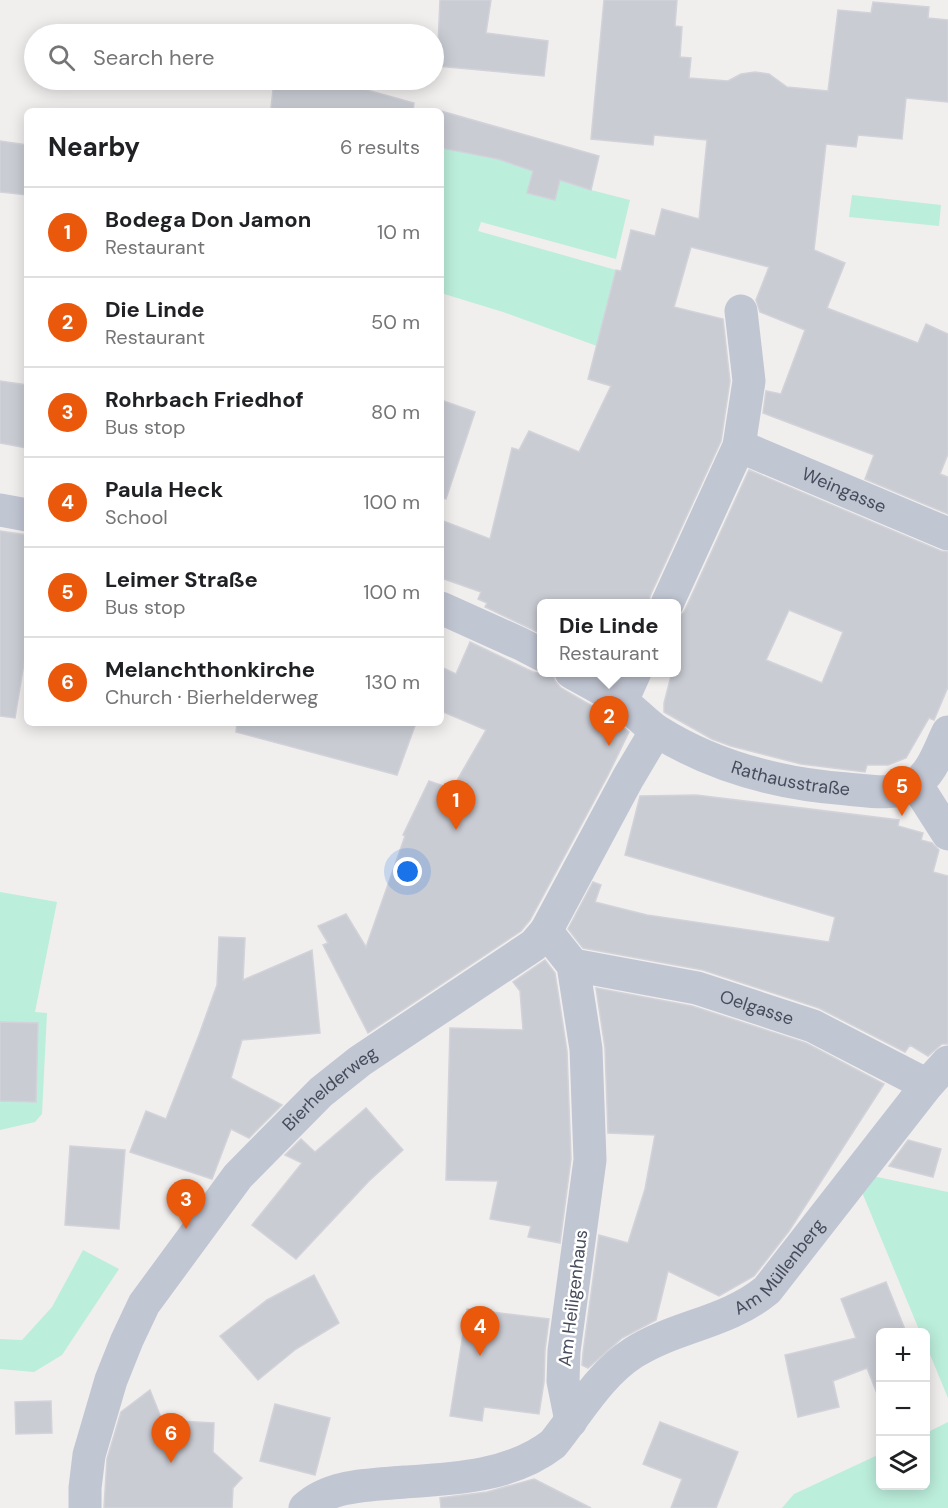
<!DOCTYPE html>
<meta charset="utf-8">
<style>
:root{--surface:#fff;--page:#f6f6f6;--text:#202124;--muted:#757577;--line:#e0e0e0;--accent:#ea580c}
body{margin:0;font-family:"DM Sans",sans-serif;background:var(--page);color:var(--text)}
.controls{position:absolute;right:18px;bottom:18px;display:grid;overflow:hidden;border-radius:9px;box-shadow:0 3px 15px #0003}
.controls button{width:54px;height:54px;display:grid;place-items:center;padding:0;border:0;border-bottom:2px solid var(--line);background:var(--surface);color:var(--text);font:30px sans-serif}
.you{position:absolute;left:408px;top:872px;width:21px;height:21px;margin:-15px;border:4px solid #fff;border-radius:50%;background:#1a73e8;box-shadow:0 0 0 9px #1a73e833}
.badge{display:grid;place-items:center;width:39px;height:39px;border-radius:50%;background:var(--accent);color:#fff;font-size:20px;font-weight:700}
.pin{position:absolute;translate:-50% -50px;filter:drop-shadow(0 2px 3px #0008)}
.pin::after{content:'';position:absolute;top:32px;width:21px;height:18px;background:inherit;clip-path:polygon(0 0,100% 0,50% 100%)}
.popup{position:absolute;left:537px;top:599px;width:144px;height:78px;box-sizing:border-box;display:grid;place-content:center;border-radius:9px;background:var(--surface);filter:drop-shadow(0 2px 4px #0005);font-size:20px;white-space:nowrap;color:var(--muted)}
.popup b{font-size:22px;color:var(--text)}
.popup::after{content:'';position:absolute;left:50%;top:100%;margin-left:-12px;border:12px solid transparent;border-top-color:var(--surface)}
.list{margin:0;padding:0;list-style:none}
h2{display:flex;justify-content:space-between;align-items:center;height:78px;margin:0;padding:0 24px;font-size:26px}
h2 small{font-size:20px;font-weight:400;color:var(--muted)}
.list li{display:grid;grid-template-columns:39px 1fr auto;gap:18px;align-items:center;box-sizing:border-box;height:90px;padding:0 24px;border-top:2px solid var(--line)}
.list b{display:block;font-size:22px;white-space:nowrap}
.list p{margin:0;font-size:20px;white-space:nowrap;color:var(--muted)}
.list em{font-size:20px;font-style:normal;color:var(--muted)}
.icon{flex:none;width:33px;height:33px;fill:none;stroke:currentColor;stroke-width:2;stroke-linecap:round;stroke-linejoin:round}
.map{position:relative;flex:none;width:948px;height:1508px;overflow:hidden}
.search{position:absolute;background:var(--surface);box-shadow:0 3px 15px #0003;left:24px;top:24px;width:420px;height:66px;display:flex;align-items:center;gap:15px;box-sizing:border-box;padding:0 21px;border-radius:33px;color:var(--muted);font-size:22px}
.panel{position:absolute;background:var(--surface);box-shadow:0 3px 15px #0003;left:24px;top:108px;width:420px;height:618px;border-radius:9px}
.map>svg:first-child{display:block}
.green{fill:#bceedc}
.building{fill:#caccd4;stroke:#d2d2d9;stroke-width:1.5;fill-rule:evenodd}
.lines{fill:none;stroke-linecap:round;stroke-linejoin:round}
.street{stroke:#c1c6d3;stroke-width:33}
.labels{text-anchor:middle;dominant-baseline:central;stroke-width:5;stroke-linejoin:round;paint-order:stroke}
.street-label{font-size:18px;fill:#464c5b;stroke:#fff}
</style>
<div class="map">
<svg width="948" height="1508" viewBox="0 0 948 1508">
<rect width="100%" height="100%" fill="#f1eeee"/>
<g class="green">
<polygon points="441,148 498,159 591,190 630,200 616,259 481,222 478,231 616,270 597,346 503,312 441,293"/>
<polygon points="852,195 941,205 939,226 849,217"/>
<polygon points="0,892 57,902 35,1012 47,1013 42,1114 35,1122 0,1130"/>
<polygon points="868,1175 948,1192 948,1398 926,1345 926,1332 920,1332 859,1185"/>
<polygon points="83,1250 119,1269 62,1355 34,1372 0,1369 0,1339 22,1340 52,1307"/>
<polygon points="948,1422 948,1508 782,1508 794,1494 880,1454 880,1486 926,1486 926,1433"/>
</g>
<g class="building">
<polygon points="440,0 491,0 486,33 548,41 544,76 437,66"/>
<polygon points="604,0 677,0 675,26 682,27 680,57 691,58 689,78 728,81 741,74 755,72 769,74 787,87 828,91 838,10 871,13 873,2 929,7 928,18 948,20 948,102 906,98 902,139 858,135 856,147 826,144 814,250 845,263 827,308 918,343 926,324 948,334 948,454 940,474 948,477 948,514 865,479 874,455 763,413 766,391 781,394 805,330 760,312 756,300 769,267 691,247 674,307 723,319 730,381 721,441 650,596 649,603 542,603 542,634 485,607 487,603 478,599 481,592 441,578 441,520 490,539 512,448 519,450 529,431 579,452 611,386 588,379 616,270 621,271 631,230 655,236 662,209 699,219 707,140 654,135 653,145 591,139"/>
<polygon points="274,80 331,80 414,103 413,111 296,111 271,108"/>
<polygon points="441,111 599,156 591,190 560,180 555,200 527,193 533,171 498,159 441,148"/>
<polygon points="0,141 27,145 27,195 0,192"/>
<polygon points="0,381 27,385 27,448 0,443"/>
<polygon points="441,400 475,412 446,499 441,498"/>
<path d="M749,470L941,551L948,552V687L934,720L929,718L906,758L888,765H867L865,772L801,764L731,746L712,739L664,712V703L672,672H676V620L684,612ZM789,610L843,632L822,683L766,660Z"/>
<polygon points="0,531 27,535 27,645 15,718 0,716"/>
<polygon points="470,642 533,672 542,674 552,672 555,681 561,688 606,714 629,732 608,775 530,920 521,931 368,1033 323,945 328,943 318,926 346,914 366,947 405,836 403,835 429,781 452,789 486,730 441,711 441,667 456,674"/>
<polygon points="237,723 416,723 397,775 236,732"/>
<polygon points="696,795 899,820 898,826 923,833 921,840 932,843 939,850 933,872 948,876 948,1044 942,1044 928,1056 910,1045 905,1052 819,1008 703,970 583,948 568,929 593,882 601,885 595,902 647,915 829,942 835,917 625,855 640,796"/>
<polygon points="219,937 245,938 243,980 312,950 320,1033 242,1040 231,1078 282,1105 249,1138 231,1129 212,1179 130,1152 146,1111 166,1119 199,1035 217,985"/>
<polygon points="545,960 555,973 567,1051 571,1159 560,1243 528,1237 531,1226 490,1219 498,1181 446,1180 450,1028 523,1030 520,991 513,982"/>
<polygon points="596,988 692,1006 806,1043 884,1084 789,1231 754,1276 719,1296 668,1271 656,1320 622,1338 588,1368 582,1365 583,1353 599,1235 628,1243 645,1189 655,1135 608,1133 605,1048"/>
<polygon points="0,1022 38,1023 36,1102 0,1101"/>
<polygon points="366,1108 403,1150 369,1181 296,1259 252,1225 302,1163 285,1155 301,1139 315,1152"/>
<polygon points="908,1140 941,1149 933,1177 889,1166"/>
<polygon points="70,1146 125,1150 119,1229 65,1225"/>
<polygon points="314,1275 339,1323 296,1349 258,1380 220,1336 267,1300"/>
<polygon points="886,1282 906,1332 880,1332 880,1396 878,1396 867,1368 833,1381 839,1407 798,1417 785,1355 856,1338 841,1299"/>
<polygon points="467,1309 549,1319 545,1350 544,1382 539,1414 484,1407 482,1421 450,1416"/>
<polygon points="150,1390 162,1420 214,1423 213,1452 242,1478 233,1488 232,1508 104,1508 107,1459 121,1412"/>
<polygon points="51,1401 52,1433 16,1434 15,1402"/>
<polygon points="275,1404 330,1418 315,1475 260,1461"/>
<polygon points="660,1422 738,1452 716,1508 671,1508 682,1479 643,1464"/>
<polygon points="534,1479 591,1508 441,1508 440,1498 487,1492"/>
</g>
<g class="lines">
<g class="street">
<path id="s1" d="M739,446L948,534"/>
<polyline points="0,510 27,515"/>
<polyline points="667,604 739,446 749,381 741,311"/>
<polyline points="441,608 521,644 542,655"/>
<path id="s2" d="M571,672C588,682 607,691 622,702C635,711 645,723 657,731C714,767 781,784 847,789C869,791 894,796 914,785C932,774 939,750 948,732"/>
<polyline points="622,701 635,672"/>
<polyline points="916,784 948,834"/>
<polyline points="546,931 573,965 586,1049 590,1160 564,1351 563,1381 571,1421"/>
<path id="s3" d="M573,965L697,988L813,1026L927,1085"/>
<path id="s4" d="M85,1508V1488L89,1455L111,1380L127,1340L144,1304L238,1176L321,1092L360,1061L534,945L546,931L628,778L656,731"/>
<path id="s5" d="M305,1508C330,1484 372,1485 405,1482C455,1479 512,1476 553,1444C578,1413 599,1375 633,1353C675,1326 727,1323 767,1290L927,1085L948,1062"/>
</g>
</g>
<g class="labels">
<g class="street-label">
<text stroke="none"><textPath href="#s1" startOffset="114">Weingasse</textPath></text>
<text stroke="none"><textPath href="#s2" startOffset="248">Rathausstraße</textPath></text>
<text stroke="none"><textPath href="#s3" startOffset="189">Oelgasse</textPath></text>
<text stroke="none"><textPath href="#s4" startOffset="500">Bierhelderweg</textPath></text>
<text stroke="none"><textPath href="#s5" startOffset="556">Am Müllenberg</textPath></text>
<text transform="translate(573 1298) rotate(-83)">Am Heiligenhaus</text>
</g>
</g>
</svg>
<div class="controls">
<button>+</button>
<button>−</button>
<button><svg class="icon" aria-label="layers" viewBox="0 0 24 24"><path d="M12 4l9 5-9 5-9-5zM3 14l9 5 9-5"/></svg></button>
</div>
<div class="you"></div>
<div class="pin badge" style="left:456px;top:830px">1</div>
<div class="pin badge" style="left:609px;top:746px">2</div>
<div class="popup"><b>Die Linde</b>Restaurant</div>
<div class="pin badge" style="left:186px;top:1229px">3</div>
<div class="pin badge" style="left:480px;top:1356px">4</div>
<div class="pin badge" style="left:902px;top:816px">5</div>
<div class="pin badge" style="left:171px;top:1463px">6</div>
<div class="search"><svg class="icon" aria-label="search" viewBox="0 0 24 24"><circle cx="10" cy="10" r="6"/><path d="M15 15l6 6"/></svg>Search here</div>
<section class="panel">
<h2>Nearby<small>6 results</small></h2>
<ul class="list">
<li><span class="badge">1</span><div><b>Bodega Don Jamon</b><p>Restaurant</p></div><em>10 m</em></li>
<li><span class="badge">2</span><div><b>Die Linde</b><p>Restaurant</p></div><em>50 m</em></li>
<li><span class="badge">3</span><div><b>Rohrbach Friedhof</b><p>Bus stop</p></div><em>80 m</em></li>
<li><span class="badge">4</span><div><b>Paula Heck</b><p>School</p></div><em>100 m</em></li>
<li><span class="badge">5</span><div><b>Leimer Straße</b><p>Bus stop</p></div><em>100 m</em></li>
<li><span class="badge">6</span><div><b>Melanchthonkirche</b><p>Church · Bierhelderweg</p></div><em>130 m</em></li>
</ul>
</section>
</div>
